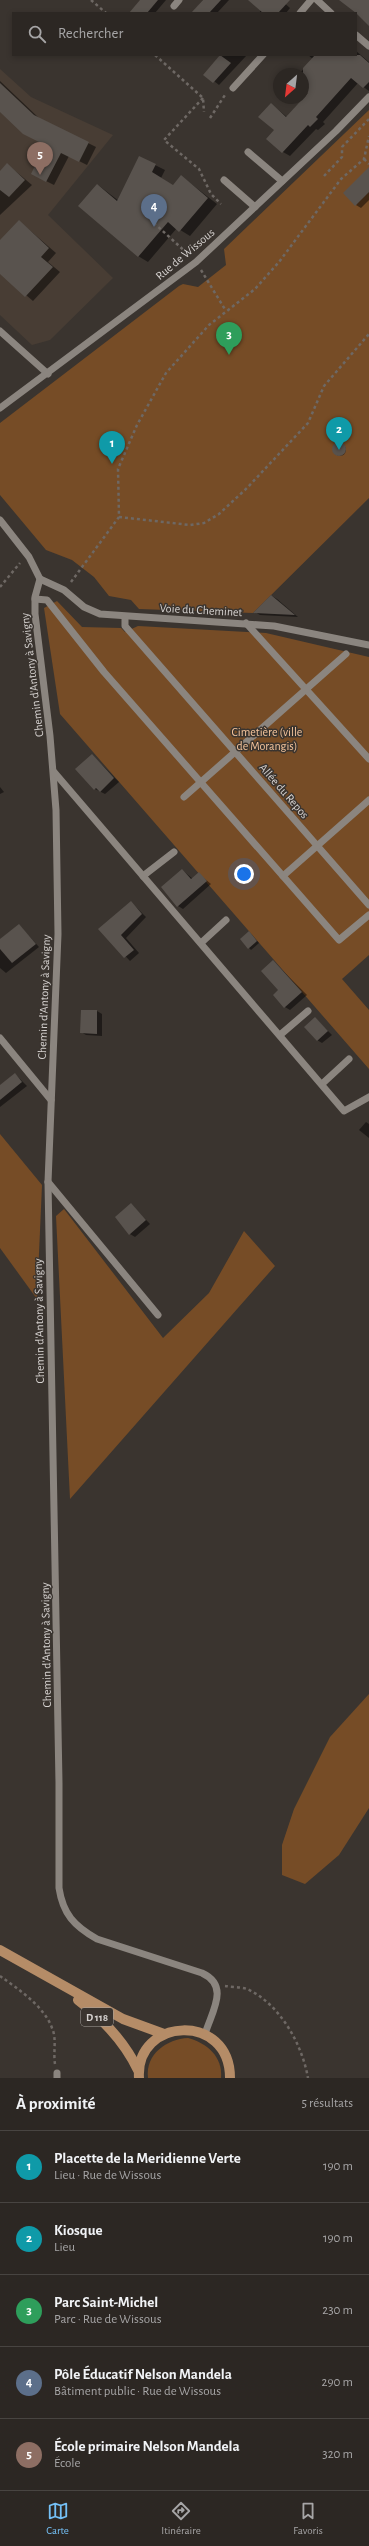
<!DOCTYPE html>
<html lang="fr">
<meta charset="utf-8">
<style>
:root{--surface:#2c2723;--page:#383330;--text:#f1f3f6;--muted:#a6a5a6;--line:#484441;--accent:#74c0f6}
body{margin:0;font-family:"Alegreya Sans",sans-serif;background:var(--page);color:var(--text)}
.compass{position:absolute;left:273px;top:68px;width:36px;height:36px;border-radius:50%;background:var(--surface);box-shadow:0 2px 6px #0003;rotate:208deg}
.you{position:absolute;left:244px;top:874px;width:14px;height:14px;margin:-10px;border:3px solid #fff;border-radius:50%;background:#1a73e8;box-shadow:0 0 0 6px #1a73e833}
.badge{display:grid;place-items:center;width:26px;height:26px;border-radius:50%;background:var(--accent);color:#fff;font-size:13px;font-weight:700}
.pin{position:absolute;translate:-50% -33px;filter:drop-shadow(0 1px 2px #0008)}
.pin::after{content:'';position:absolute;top:21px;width:14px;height:12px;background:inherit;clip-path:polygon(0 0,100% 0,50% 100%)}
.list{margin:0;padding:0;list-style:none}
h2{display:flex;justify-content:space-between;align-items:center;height:52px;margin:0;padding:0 16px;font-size:17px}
h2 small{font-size:13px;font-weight:400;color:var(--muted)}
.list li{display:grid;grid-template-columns:26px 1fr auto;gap:12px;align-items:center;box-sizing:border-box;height:72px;padding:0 16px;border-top:1px solid var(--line)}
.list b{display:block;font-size:15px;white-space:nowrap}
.list p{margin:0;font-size:13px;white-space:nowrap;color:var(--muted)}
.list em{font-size:13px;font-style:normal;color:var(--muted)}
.icon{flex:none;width:22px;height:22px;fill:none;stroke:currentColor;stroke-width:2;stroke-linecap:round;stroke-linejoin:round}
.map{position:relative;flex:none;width:369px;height:2078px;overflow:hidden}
.search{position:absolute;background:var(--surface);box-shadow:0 2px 6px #0003;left:12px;right:12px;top:12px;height:44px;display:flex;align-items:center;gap:10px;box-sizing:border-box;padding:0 14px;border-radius:0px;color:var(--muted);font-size:15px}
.sheet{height:412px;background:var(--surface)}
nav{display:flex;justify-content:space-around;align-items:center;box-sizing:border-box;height:56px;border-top:1px solid var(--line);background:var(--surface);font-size:11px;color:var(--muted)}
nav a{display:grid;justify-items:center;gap:2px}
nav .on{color:var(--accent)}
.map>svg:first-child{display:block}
.built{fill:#483d34}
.green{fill:#764c26}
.shadow{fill:#0007}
.building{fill:#59534e}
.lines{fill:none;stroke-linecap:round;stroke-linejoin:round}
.path{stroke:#6e6864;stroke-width:2.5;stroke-dasharray:3 3;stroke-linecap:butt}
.minor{stroke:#8b857f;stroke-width:7}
.major{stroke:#b58c67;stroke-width:10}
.labels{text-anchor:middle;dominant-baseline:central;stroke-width:3;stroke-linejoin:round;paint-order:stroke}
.shield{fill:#3a342f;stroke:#a7a3a0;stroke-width:1}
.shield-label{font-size:11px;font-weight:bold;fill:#d6d2d0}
.street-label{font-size:12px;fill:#d6d2d0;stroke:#3a342f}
.park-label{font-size:12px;fill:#f6c59c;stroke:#3a342f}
</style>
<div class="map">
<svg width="369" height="2078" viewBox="0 0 369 2078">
<rect width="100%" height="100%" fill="#3a342f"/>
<polygon class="built" points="0,69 31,97 113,135 48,215 113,278 50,340 32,345 0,315"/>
<g class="green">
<polygon points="369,110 369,498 253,613 139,609 131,600 109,596 94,577 72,560 46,550 0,495 0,423 179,286 183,284 198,287 226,265 224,249"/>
<polygon points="57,601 82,627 121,628 125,632 138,626 266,633 369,657 369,955 342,979 369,1010 369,1069 60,714 44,608"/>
<polygon points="0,1134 42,1185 37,1299 0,1248"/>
<polygon points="64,1209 163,1338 209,1293 244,1231 275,1266 70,1499 56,1216"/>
<polygon points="369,1694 369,1808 339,1855 305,1884 282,1875 282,1845 294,1809 330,1737"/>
<path d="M188,2038C207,2043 223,2057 221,2078H148C145,2054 167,2039 188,2038Z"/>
</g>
<g class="shadow">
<polygon points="142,0 166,0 155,13 133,13"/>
<polygon points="203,0 229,0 217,13 192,13"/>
<polygon points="249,0 281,0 290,8 286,13 259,13 261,10"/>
<polygon points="356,51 369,62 369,91 358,83 323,122 325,124 318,130 316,129 290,156 283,152 275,130 271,104 287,117 309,93 303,88 303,74 299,74 313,59 308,55 356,55"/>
<polygon points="222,55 247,55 219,85 205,74"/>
<polygon points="0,81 40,119 96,147 87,165 69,156 54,185 40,178 46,145 0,110"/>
<polygon points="7,164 32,185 0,215 0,172"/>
<polygon points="155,165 165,170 161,178 173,186 181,176 217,204 190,236 177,228 148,262 138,256 98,185 119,201"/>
<polygon points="369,177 369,200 361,208 356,205"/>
<polygon points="19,221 56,253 48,262 60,272 33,301 0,273 0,242"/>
<circle cx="340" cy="450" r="6"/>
<polygon points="272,596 277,599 298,617 260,615 255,612"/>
<polygon points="92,755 119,782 105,794 95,789"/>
<polygon points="0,787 4,792 0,794"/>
<polygon points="182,870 193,879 199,874 211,884 183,909 178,906"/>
<polygon points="131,902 146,917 126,938 139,953 130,961 100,929"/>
<polygon points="19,925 39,947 6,973 0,968 0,940"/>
<polygon points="249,932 259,943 251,950 241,939"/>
<polygon points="273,961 307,995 290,1010 285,1007"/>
<polygon points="82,1011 97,1011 102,1014 102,1036 86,1035 81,1032"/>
<polygon points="315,1018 332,1035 322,1043 317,1040"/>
<polygon points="15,1074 27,1086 0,1107 0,1086"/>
<polygon points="366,1122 369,1124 369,1138 359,1130"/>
<polygon points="131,1204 150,1224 135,1237 130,1234"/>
</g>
<g class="building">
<polygon points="140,0 158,0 147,13 129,13"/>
<polygon points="203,0 221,0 209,13 191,13"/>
<polygon points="248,0 290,0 278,13 263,13"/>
<polygon points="339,0 369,0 369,26 356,13"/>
<polygon points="220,55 231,63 213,83 203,75"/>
<polygon points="315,55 360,55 369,63 369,82 363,88 351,78 316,117 318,119 310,127 308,125 282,153 266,139 274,130 258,117 271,103 286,117 308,93 303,89 303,68"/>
<polygon points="0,83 34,115 89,142 79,162 61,153 46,182 31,174 45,145 23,134 0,112"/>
<polygon points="139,156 156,164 152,172 173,185 181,175 208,198 179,232 168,222 138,257 78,206 97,184 117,201"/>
<polygon points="7,163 25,180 9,197 0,190 0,171"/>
<polygon points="369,167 369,192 355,206 343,193"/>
<polygon points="19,220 49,248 41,257 53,267 25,297 0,274 0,240"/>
<circle cx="339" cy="449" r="7"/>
<polygon points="271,595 295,615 253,613"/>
<polygon points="92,754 114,778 100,792 96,788 94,790 75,769"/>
<polygon points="182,869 191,879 199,872 207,881 177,907 161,887"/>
<polygon points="131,901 142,914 121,935 134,950 124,958 98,929"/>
<polygon points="19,924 36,944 12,963 0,949 0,939"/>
<polygon points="249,931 257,941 248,949 240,939"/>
<polygon points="273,960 302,992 284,1008 273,995 278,990 261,971"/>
<polygon points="81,1010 97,1010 97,1034 80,1033"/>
<polygon points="315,1017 328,1031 317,1041 304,1027"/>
<polygon points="15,1073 22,1082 0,1100 0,1085"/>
<polygon points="131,1203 146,1220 129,1235 115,1217"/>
</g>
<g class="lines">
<g class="path">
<polyline points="91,0 106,13"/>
<polyline points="155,55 203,98 204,112"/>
<polyline points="203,98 164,140 199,169 211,194 221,204"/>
<polyline points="210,118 225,95"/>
<polyline points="364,159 369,164"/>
<polyline points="324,176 342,157 342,147 369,119"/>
<polyline points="154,223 189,255"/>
<polyline points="201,270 226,311"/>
<polyline points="119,517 190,525 204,523 219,514 247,488 308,423 324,386 369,334"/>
<polyline points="71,582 119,517 118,469 137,425 166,373 209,325 255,289 279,262 341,179 364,159 369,136"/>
<polyline points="0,587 20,563"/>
<path d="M0,1976C18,1989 44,2006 52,2028C57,2039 53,2052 55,2064"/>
<path d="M225,1986C232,1987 241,1987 247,1989C280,2004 302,2044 308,2078"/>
</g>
<g class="minor">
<polyline points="317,0 331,13"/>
<polyline points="174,6 179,0"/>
<polyline points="300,13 311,0"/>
<polyline points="356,35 369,46"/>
<polyline points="233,88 263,55"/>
<polyline points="248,152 282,181"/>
<polyline points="224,180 255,207"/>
<polyline points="0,331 48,374"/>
<polyline points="0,408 196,262 336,131 369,97"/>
<path d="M0,520L29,557L40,579L35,597V614L50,736L56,810L58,934L48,1182L59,1783V1888C63,1914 74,1926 97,1939L202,1973C230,1986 212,2011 205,2034"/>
<polyline points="40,579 64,590 84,607 100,614 274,626 369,645"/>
<polyline points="35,599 47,600 104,672 339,940 369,915"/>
<polyline points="125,617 125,626 369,905"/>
<polyline points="246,623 369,759"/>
<polyline points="54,772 344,1111 369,1097"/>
<polyline points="184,797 346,654"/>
<polyline points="143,876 174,852"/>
<polyline points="283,876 369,800"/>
<polyline points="201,943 226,920"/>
<polyline points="280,1035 308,1011"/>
<polyline points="0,1038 51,1100"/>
<polyline points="322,1084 349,1059"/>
<polyline points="48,1182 158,1315"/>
<polyline points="57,2078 57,2073"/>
</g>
<g class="major">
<polyline points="0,1950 123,2019 164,2034"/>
<path d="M78,2000C103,2019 125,2043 138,2070"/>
<path d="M139,2078C135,2017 230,2012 230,2078"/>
</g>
</g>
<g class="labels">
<rect class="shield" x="81" y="2008" width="32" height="18" rx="3"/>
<g class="shield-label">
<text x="97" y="2017">D 118</text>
</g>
<g class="street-label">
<text transform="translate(185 254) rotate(-40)">Rue de Wissous</text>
<text transform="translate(201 610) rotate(3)">Voie du Cheminet</text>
<text transform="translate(32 675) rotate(-97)">Chemin d'Antony à Savigny</text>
<text transform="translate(284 791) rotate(49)">Allée du Repos</text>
<text transform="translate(44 997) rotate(-88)">Chemin d'Antony à Savigny</text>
<text transform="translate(39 1321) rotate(-91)">Chemin d'Antony à Savigny</text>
<text transform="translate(46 1645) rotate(-91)">Chemin d'Antony à Savigny</text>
</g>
<g class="park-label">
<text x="267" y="732">Cimetière (ville<tspan x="267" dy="14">de Morangis)</tspan></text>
</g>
</g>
</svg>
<svg class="compass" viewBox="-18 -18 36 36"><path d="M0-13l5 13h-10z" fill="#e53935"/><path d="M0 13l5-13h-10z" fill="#a6a5a6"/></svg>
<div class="you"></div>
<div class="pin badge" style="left:112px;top:464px;background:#0f9aa8">1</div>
<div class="pin badge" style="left:339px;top:450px;background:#0f9aa8">2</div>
<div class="pin badge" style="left:229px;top:355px;background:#2e9e5b">3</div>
<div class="pin badge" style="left:154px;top:227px;background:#5c6f8a">4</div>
<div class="pin badge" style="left:40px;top:175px;background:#8d6e63">5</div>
<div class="search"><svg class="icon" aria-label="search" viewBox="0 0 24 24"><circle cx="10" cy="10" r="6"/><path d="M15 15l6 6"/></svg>Rechercher</div>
</div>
<section class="sheet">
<h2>À proximité<small>5 résultats</small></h2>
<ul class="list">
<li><span class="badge" style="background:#0f9aa8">1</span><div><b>Placette de la Meridienne Verte</b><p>Lieu · Rue de Wissous</p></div><em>190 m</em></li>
<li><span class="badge" style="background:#0f9aa8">2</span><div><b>Kiosque</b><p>Lieu</p></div><em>190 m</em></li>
<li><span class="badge" style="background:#2e9e5b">3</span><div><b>Parc Saint-Michel</b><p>Parc · Rue de Wissous</p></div><em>230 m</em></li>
<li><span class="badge" style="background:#5c6f8a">4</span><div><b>Pôle Éducatif Nelson Mandela</b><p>Bâtiment public · Rue de Wissous</p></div><em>290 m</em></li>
<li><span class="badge" style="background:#8d6e63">5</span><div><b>École primaire Nelson Mandela</b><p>École</p></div><em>320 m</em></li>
</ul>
</section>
<nav>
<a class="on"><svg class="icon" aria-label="map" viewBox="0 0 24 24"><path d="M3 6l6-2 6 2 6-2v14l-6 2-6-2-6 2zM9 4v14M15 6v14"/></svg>Carte</a>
<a><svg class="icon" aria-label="directions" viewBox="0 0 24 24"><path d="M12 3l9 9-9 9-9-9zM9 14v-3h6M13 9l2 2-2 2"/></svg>Itinéraire</a>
<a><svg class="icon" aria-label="saved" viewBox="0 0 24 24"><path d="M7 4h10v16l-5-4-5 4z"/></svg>Favoris</a>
</nav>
